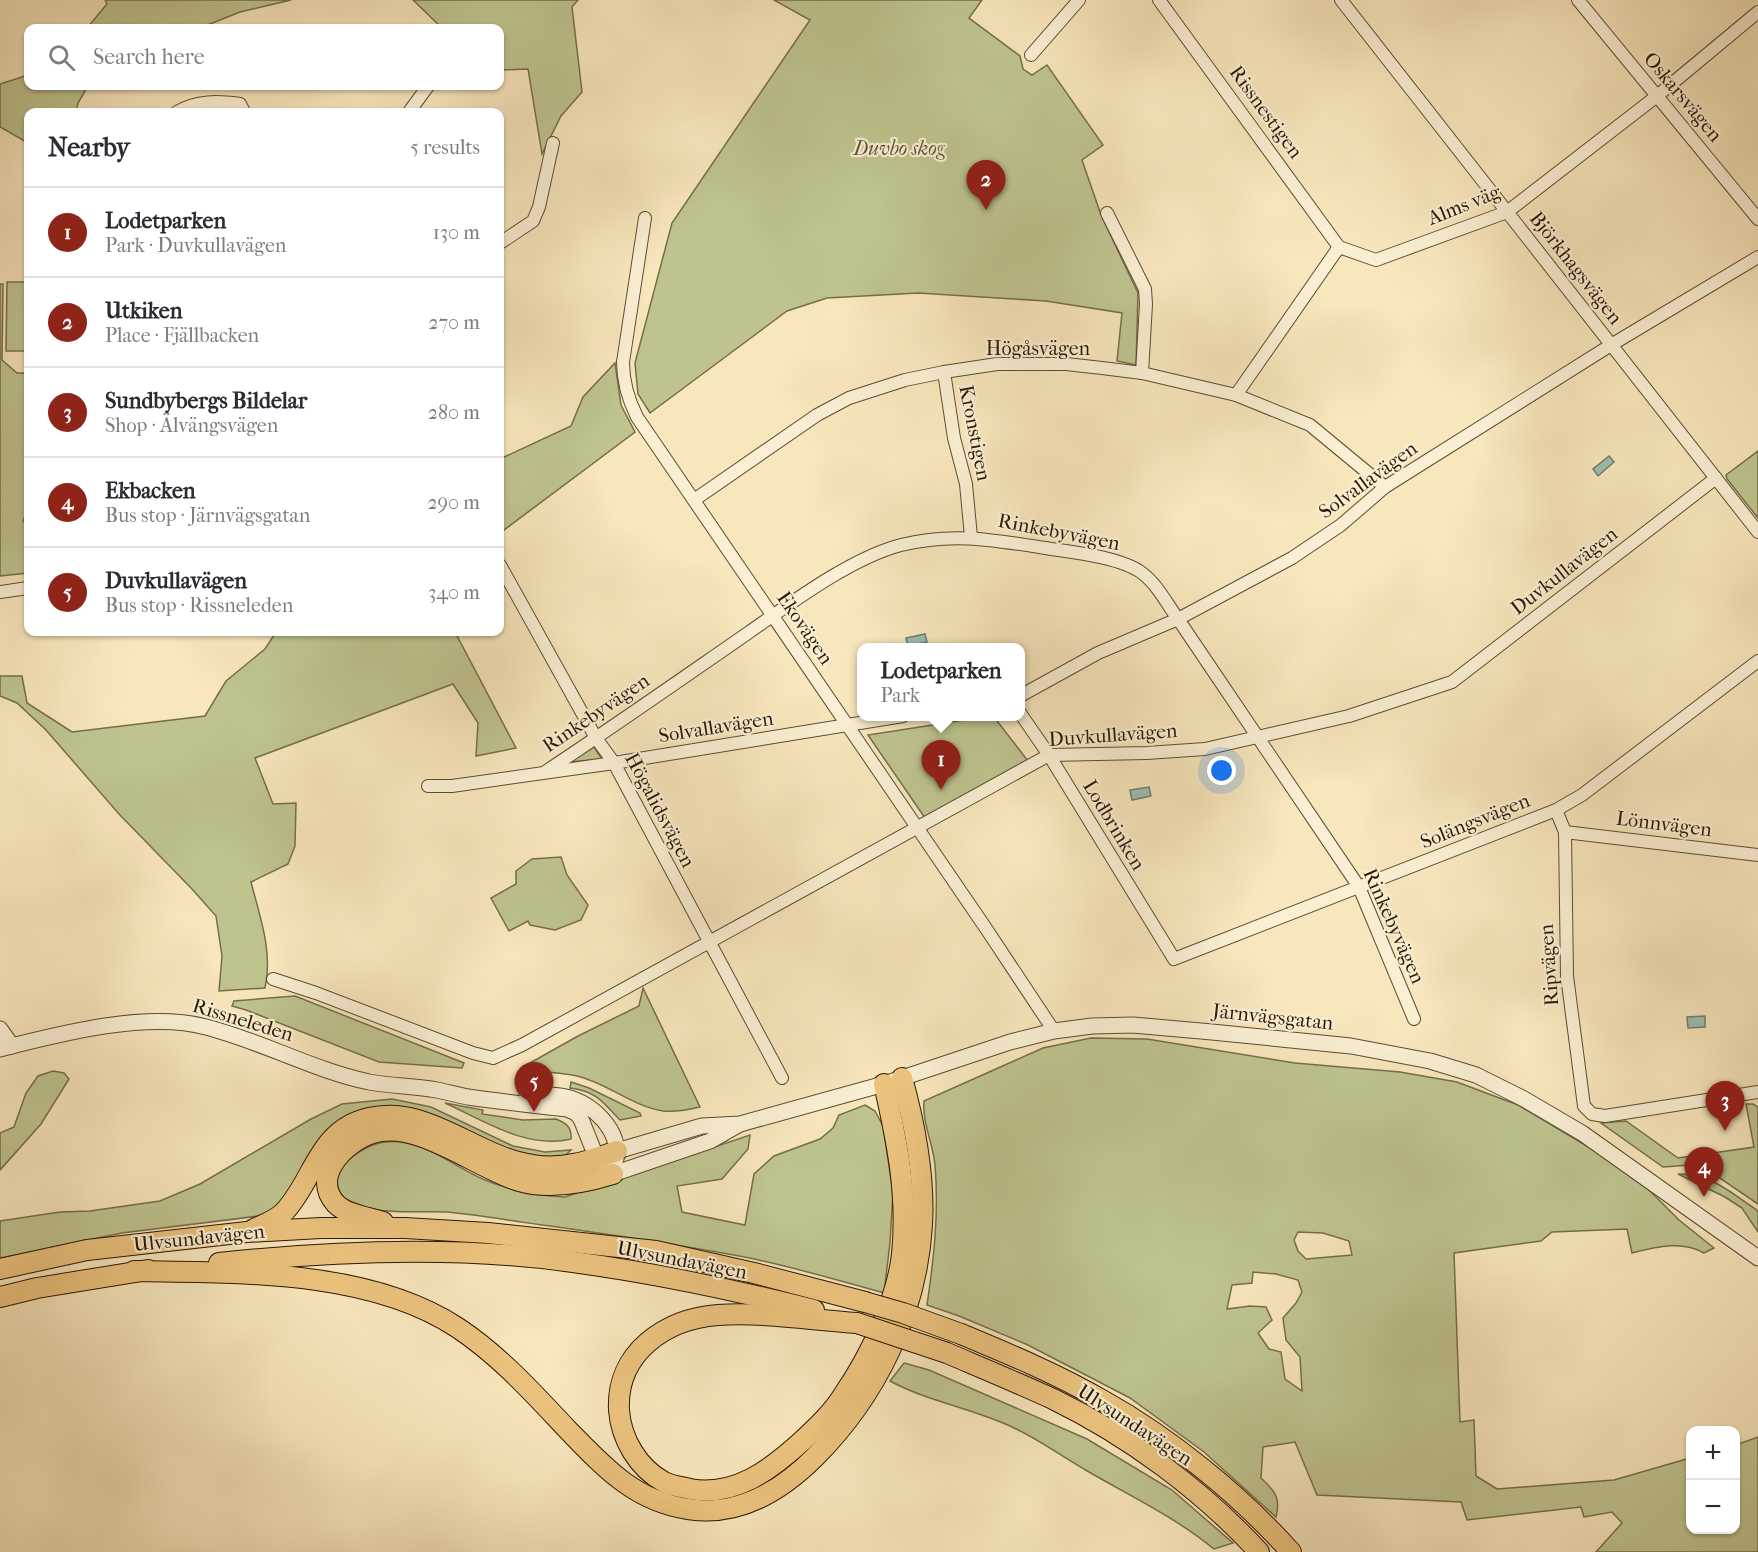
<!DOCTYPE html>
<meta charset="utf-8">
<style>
:root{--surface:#fff;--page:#f2f2f3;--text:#2b2b33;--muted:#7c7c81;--line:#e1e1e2;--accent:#8f2418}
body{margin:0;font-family:"IM FELL French Canon",serif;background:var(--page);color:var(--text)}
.controls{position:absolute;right:18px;bottom:18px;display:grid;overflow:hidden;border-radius:12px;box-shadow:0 2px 4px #0004}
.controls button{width:54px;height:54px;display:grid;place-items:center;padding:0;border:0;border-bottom:2px solid var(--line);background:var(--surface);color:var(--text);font:30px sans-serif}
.you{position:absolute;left:1222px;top:771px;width:21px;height:21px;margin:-15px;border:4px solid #fff;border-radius:50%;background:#1a73e8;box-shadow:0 0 0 9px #1a73e833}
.badge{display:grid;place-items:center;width:39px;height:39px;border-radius:50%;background:var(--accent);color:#fff;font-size:20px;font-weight:700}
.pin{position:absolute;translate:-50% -50px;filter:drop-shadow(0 2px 3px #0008)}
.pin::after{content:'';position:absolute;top:32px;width:21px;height:18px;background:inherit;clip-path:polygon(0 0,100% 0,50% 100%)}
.popup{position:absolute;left:857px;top:643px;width:168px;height:78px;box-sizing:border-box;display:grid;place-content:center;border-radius:12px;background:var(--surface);filter:drop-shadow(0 2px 4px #0005);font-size:20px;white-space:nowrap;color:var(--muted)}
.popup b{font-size:22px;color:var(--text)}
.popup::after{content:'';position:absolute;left:50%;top:100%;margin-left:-12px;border:12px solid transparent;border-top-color:var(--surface)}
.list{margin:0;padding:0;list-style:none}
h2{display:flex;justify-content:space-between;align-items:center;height:78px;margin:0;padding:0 24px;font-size:26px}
h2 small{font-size:20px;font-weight:400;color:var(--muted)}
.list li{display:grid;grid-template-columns:39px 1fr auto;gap:18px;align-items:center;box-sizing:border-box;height:90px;padding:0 24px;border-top:2px solid var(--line)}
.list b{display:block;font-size:22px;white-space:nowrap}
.list p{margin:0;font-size:20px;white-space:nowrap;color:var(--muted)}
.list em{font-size:20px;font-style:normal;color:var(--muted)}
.icon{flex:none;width:33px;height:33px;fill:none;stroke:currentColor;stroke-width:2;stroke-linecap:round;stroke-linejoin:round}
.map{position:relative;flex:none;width:1758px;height:1552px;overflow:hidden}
.search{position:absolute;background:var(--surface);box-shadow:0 2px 4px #0004;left:24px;top:24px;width:480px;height:66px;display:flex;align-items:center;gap:15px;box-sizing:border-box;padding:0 21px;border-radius:12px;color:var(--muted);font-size:22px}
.panel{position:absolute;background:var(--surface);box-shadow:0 2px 4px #0004;left:24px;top:108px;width:480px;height:528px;border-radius:12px}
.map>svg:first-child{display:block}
.green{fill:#bfc48f;stroke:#756e49;stroke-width:1.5;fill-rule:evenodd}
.water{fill:#9dbfb4;stroke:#6f7c6d;stroke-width:1.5}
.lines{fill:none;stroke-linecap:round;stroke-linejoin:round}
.minor-casing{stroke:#5e4b31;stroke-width:14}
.tertiary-casing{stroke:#5e4b31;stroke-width:17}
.primary-casing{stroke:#2b1703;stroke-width:22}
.minor{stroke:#faefd3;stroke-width:12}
.tertiary{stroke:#faefd3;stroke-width:15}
.primary{stroke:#ecc37e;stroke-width:20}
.primary-bridge-casing{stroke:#2b1703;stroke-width:22;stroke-linecap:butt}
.primary-bridge{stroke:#ecc37e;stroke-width:20}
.labels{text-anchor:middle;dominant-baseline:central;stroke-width:4.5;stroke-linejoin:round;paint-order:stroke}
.street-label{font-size:20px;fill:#2b1703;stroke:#faefd3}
.park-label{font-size:20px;font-style:italic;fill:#5f5434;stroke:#faefd3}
</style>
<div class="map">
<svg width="1758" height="1552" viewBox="0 0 1758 1552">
<rect width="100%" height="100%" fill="#f8e6bc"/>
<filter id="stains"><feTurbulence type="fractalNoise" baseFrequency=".00333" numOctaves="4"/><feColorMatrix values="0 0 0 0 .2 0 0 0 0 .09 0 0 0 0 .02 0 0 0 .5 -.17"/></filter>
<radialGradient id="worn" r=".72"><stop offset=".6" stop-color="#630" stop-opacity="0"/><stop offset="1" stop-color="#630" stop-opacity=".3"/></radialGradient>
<g class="green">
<polygon points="105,0 291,0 240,12 200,28 87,28 107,4"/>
<polygon points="413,0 578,0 572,7 582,92 561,116 542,154 528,69 500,70 500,28 442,28"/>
<polygon points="774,0 982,0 969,18 1020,56 1023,69 1032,75 1047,65 1103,145 1082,160 1101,215 1138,293 1136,365 1117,361 1122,313 1046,301 918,293 827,298 787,311 650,413 638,394 635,363 672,223 810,20"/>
<polygon points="28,75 28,86 88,86 78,103 76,112 28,112 28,143 0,127 0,84"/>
<polygon points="7,282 28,282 28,351 6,351"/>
<polygon points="0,284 3,284 2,360 17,373 28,373 28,510 23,521 28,525 28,573 0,576"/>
<polygon points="615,363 621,405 635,432 500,533 500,459 571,426 583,397"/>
<polygon points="1758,451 1758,518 1727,479 1726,475"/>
<path d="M276,632H455L516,748L476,756L478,723L453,684L255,758L273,804L296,803L295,846L288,864L251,882C260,917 273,952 265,988L219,991L222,956L216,916L192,889L119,814L46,730L17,703L0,696V676H22L27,703L72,732L205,716L226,681L265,649Z"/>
<polygon points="984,717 994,717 1028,761 925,818 868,735"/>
<polygon points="594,747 602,759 569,762"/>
<polygon points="561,857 567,875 588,905 581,920 555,930 530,925 528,921 509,931 491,898 516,884 516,871 532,859"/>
<path d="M643,988L700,1107C688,1110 675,1112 663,1111C632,1106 607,1083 577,1076C559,1072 539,1073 521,1068L578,1036L639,1006Z"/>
<polygon points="295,996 464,1063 462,1068 379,1062 246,1010 232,1006 234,1001"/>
<path d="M1091,1038L1147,1039L1295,1063L1400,1072L1457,1082L1518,1105L1607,1158L1643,1184L1679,1220L1714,1248L1704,1253C1682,1240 1656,1247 1632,1253L1627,1229L1552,1232L1541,1241L1454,1253L1460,1422L1474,1420L1476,1476L1497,1489L1614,1480L1690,1458V1530H1736V1445L1758,1437V1552H1596L1622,1523L1612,1512L1584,1517L1581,1507L1467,1520L1461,1502L1317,1495L1295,1442L1263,1447L1261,1478C1275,1491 1281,1498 1276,1517L1204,1452L1130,1398L1028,1345L959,1316L927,1305C934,1258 939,1212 935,1165C933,1143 922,1123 924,1101L1043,1048ZM1298,1232L1323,1233L1349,1241L1352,1255L1306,1259L1298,1251L1294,1240ZM1253,1272L1276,1274L1298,1280L1302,1292L1296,1303L1283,1318L1286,1340L1300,1357L1302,1391L1285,1379L1281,1352L1269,1349L1258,1333L1272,1320L1266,1307L1250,1306L1227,1309L1232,1285L1252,1283Z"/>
<polygon points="53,1071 64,1073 69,1079 41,1124 0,1170 0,1133 14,1127 26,1093 38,1076"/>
<path d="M571,1082L589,1088L640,1113L641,1116L620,1120C603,1102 596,1091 570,1088Z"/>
<polygon points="392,1099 431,1107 513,1146 545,1152 571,1150 564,1157 523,1156 416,1112 307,1165 275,1210 259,1216 122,1233 0,1258 0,1221 60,1212 90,1211 160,1201 200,1184 311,1119 342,1104"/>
<path d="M445,1103L483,1110L482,1114L523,1120L556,1119C566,1123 572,1127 571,1139C527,1150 483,1120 445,1103Z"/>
<polygon points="1746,1104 1753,1104 1758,1107 1758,1204 1705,1168 1691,1165 1663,1167 1601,1123 1626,1121 1678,1158 1754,1147"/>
<path d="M865,1105L875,1111L883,1126L893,1193L890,1243L884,1293C836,1280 788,1265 739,1256C676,1244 613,1235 550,1226C516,1222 481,1215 447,1212C421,1210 347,1219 338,1188C331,1165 366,1144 385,1142C421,1137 454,1167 485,1180C512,1191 536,1196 565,1197L750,1135L748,1149L722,1179L677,1186L682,1212L745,1225L754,1174L774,1156L820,1139L833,1128L839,1115Z"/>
<path d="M1678,1174C1711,1174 1727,1190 1754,1208L1758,1211V1232L1742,1208L1725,1197Z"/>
<path d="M904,1363L929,1370L1087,1439L1172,1490L1233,1543L1214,1549C1175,1517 1132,1497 1089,1472C1064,1458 1040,1440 1014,1428C975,1409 929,1402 890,1381Z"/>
</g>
<g class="water">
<polygon points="1609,456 1614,462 1598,476 1593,469"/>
<polygon points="925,634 927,642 908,646 906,638"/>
<polygon points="1149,787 1151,796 1132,800 1130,790"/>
<polygon points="1705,1016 1705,1027 1688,1028 1687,1017"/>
</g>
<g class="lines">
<defs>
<g id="minor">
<polyline points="1159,0 1339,247"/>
<polyline points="1341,0 1758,532"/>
<polyline points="1578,0 1758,219"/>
<polyline points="1031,55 1079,0"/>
<path d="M177,112C197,100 218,101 240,104L244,112"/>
<polyline points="409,112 428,86"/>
<polyline points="1107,213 1145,289 1146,304 1142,373"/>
<path d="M645,218L623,362C623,383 628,399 637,417L987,930L1054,1031"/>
<polyline points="500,243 533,221 539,207 553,143"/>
<polyline points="944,372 954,438 966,484 971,537"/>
<polyline points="1236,395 1339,247 1376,260 1507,212 1657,96 1758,12"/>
<polyline points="694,500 817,415 849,398 905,380 944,372 997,364 1066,364 1102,368 1142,373 1236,395 1310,425 1385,487"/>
<polyline points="500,565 596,738 614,763 782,1078"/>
<polyline points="0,592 28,588"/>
<polyline points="1020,696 1098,653 1178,619 1292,558 1341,525 1385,487 1611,345 1758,257"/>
<polyline points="1020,713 1049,755 1174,959 1556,810 1582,795 1758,661"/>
<path d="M545,772C613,727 680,680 748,633C791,603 851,558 901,545C953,532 994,540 1045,548C1071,552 1121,557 1142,573C1157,584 1167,604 1178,619L1359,887L1414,1019"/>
<polyline points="428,786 452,786 614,763 903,716"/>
<polyline points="1556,810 1565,832 1567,976 1584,1106 1592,1114 1605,1116 1758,1092"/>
<polyline points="1565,832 1758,855"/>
<polyline points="273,979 316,993 473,1053 493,1058 522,1045 1049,755 1147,753 1205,749 1349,716 1452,682 1716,478"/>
</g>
<g id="tertiary">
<polyline points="0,1029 12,1046"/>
<path d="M0,1049C59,1034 146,1011 206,1027C261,1041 313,1070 369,1082C391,1086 415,1086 437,1090C447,1092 457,1095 468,1097C501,1102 534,1105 567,1109L576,1113L581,1119L597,1159L613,1174"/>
<path d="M527,1094C539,1095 553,1094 566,1097C592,1103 621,1130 616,1159"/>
<polyline points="617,1151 702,1126 740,1124 884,1084 1010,1042 1054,1031 1092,1026 1133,1025 1212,1032 1351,1046 1430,1061 1476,1075 1524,1099 1582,1133 1758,1258"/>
<polyline points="613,1174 710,1141 738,1125"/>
</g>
<g id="primary">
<path d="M383,1222C368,1217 347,1215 336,1204C310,1176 346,1141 373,1133C417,1119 476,1168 519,1181C549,1190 584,1183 613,1174"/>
<path d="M254,1229C265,1224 277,1220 285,1211C315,1178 318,1130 369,1118C428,1104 475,1157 533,1165C563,1170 589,1161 617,1151"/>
<path d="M219,1263C332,1251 461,1246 573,1262C654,1273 735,1290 814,1310"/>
<polyline points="0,1269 87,1250 247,1232 321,1228 405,1228 488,1233 656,1251 754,1273 865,1302"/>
<path d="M134,1271C238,1273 369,1269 458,1328C500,1356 533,1393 567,1429C603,1466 634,1501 688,1509C738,1517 781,1491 815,1457C876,1396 917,1313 922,1225C925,1176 915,1125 902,1078"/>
<polyline points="0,1297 37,1288 148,1270"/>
<path d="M857,1323C811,1320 764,1312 718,1315C665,1319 616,1353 619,1410C621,1439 638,1468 664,1482C672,1486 682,1487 690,1489C735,1497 770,1470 801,1442C817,1427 832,1413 844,1394C870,1356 897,1300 902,1254C908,1195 897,1141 884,1084"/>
<path d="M961,1334C1009,1354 1057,1374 1102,1400C1170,1438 1239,1494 1291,1552"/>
<path d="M947,1353C982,1368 1018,1383 1053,1399C1129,1436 1202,1490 1259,1552"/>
</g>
</defs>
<use href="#minor" class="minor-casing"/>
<use href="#tertiary" class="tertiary-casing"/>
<use href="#primary" class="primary-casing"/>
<use href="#minor" class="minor"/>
<use href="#tertiary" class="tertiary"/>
<use href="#primary" class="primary"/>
<defs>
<g id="primary-bridge">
<polyline points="865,1302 903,1313 961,1334"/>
<polyline points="857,1323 947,1353"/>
</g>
</defs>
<use href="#primary-bridge" class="primary-bridge-casing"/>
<use href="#primary-bridge" class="primary-bridge"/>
</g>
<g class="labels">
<g class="street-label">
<text transform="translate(1683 97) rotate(50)">Oskarsvägen</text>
<text transform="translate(1266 112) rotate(54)">Rissnestigen</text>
<text transform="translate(1464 205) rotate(-22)">Alms väg</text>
<text transform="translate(1576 268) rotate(52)">Björkhagsvägen</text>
<text x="1038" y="348">Högåsvägen</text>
<text transform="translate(975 433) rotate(79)">Kronstigen</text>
<text transform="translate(1368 480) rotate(-36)">Solvallavägen</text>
<text transform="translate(1059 532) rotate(11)">Rinkebyvägen</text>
<text transform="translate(1564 571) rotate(-38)">Duvkullavägen</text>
<text transform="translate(805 628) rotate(56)">Ekovägen</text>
<text transform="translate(596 713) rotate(-34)">Rinkebyvägen</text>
<text transform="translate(716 727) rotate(-9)">Solvallavägen</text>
<text transform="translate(1113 735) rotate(-4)">Duvkullavägen</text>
<text transform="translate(660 810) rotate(62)">Högalidsvägen</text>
<text transform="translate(1475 821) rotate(-22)">Solängsvägen</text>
<text transform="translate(1664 824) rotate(7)">Lönnvägen</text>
<text transform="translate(1114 825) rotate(59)">Lodbrinken</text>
<text transform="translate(1394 926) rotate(66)">Rinkebyvägen</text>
<text transform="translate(1549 965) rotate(-94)">Ripvägen</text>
<text transform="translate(1273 1017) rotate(6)">Järnvägsgatan</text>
<text transform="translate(243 1020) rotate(17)">Rissneleden</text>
<text transform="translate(199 1238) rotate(-6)">Ulvsundavägen</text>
<text transform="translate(682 1260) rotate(11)">Ulvsundavägen</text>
<text transform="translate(1135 1425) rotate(33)">Ulvsundavägen</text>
</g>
<g class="park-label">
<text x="899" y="148">Duvbo skog</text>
</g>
</g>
<rect width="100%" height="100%" filter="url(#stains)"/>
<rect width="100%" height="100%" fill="url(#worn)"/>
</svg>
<div class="controls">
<button>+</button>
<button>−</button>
</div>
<div class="you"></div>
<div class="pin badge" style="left:941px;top:790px">1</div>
<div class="popup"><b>Lodetparken</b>Park</div>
<div class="pin badge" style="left:986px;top:210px">2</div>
<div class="pin badge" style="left:1725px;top:1131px">3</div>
<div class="pin badge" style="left:1704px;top:1197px">4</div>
<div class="pin badge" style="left:534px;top:1112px">5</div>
<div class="search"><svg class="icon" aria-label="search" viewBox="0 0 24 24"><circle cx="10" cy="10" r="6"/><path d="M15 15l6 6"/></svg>Search here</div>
<section class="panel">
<h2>Nearby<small>5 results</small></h2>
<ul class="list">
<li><span class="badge">1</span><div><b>Lodetparken</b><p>Park · Duvkullavägen</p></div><em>130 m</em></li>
<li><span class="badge">2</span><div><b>Utkiken</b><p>Place · Fjällbacken</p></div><em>270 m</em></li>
<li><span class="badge">3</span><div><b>Sundbybergs Bildelar</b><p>Shop · Älvängsvägen</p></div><em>280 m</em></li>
<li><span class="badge">4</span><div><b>Ekbacken</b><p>Bus stop · Järnvägsgatan</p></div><em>290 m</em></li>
<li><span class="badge">5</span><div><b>Duvkullavägen</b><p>Bus stop · Rissneleden</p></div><em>340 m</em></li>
</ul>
</section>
</div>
